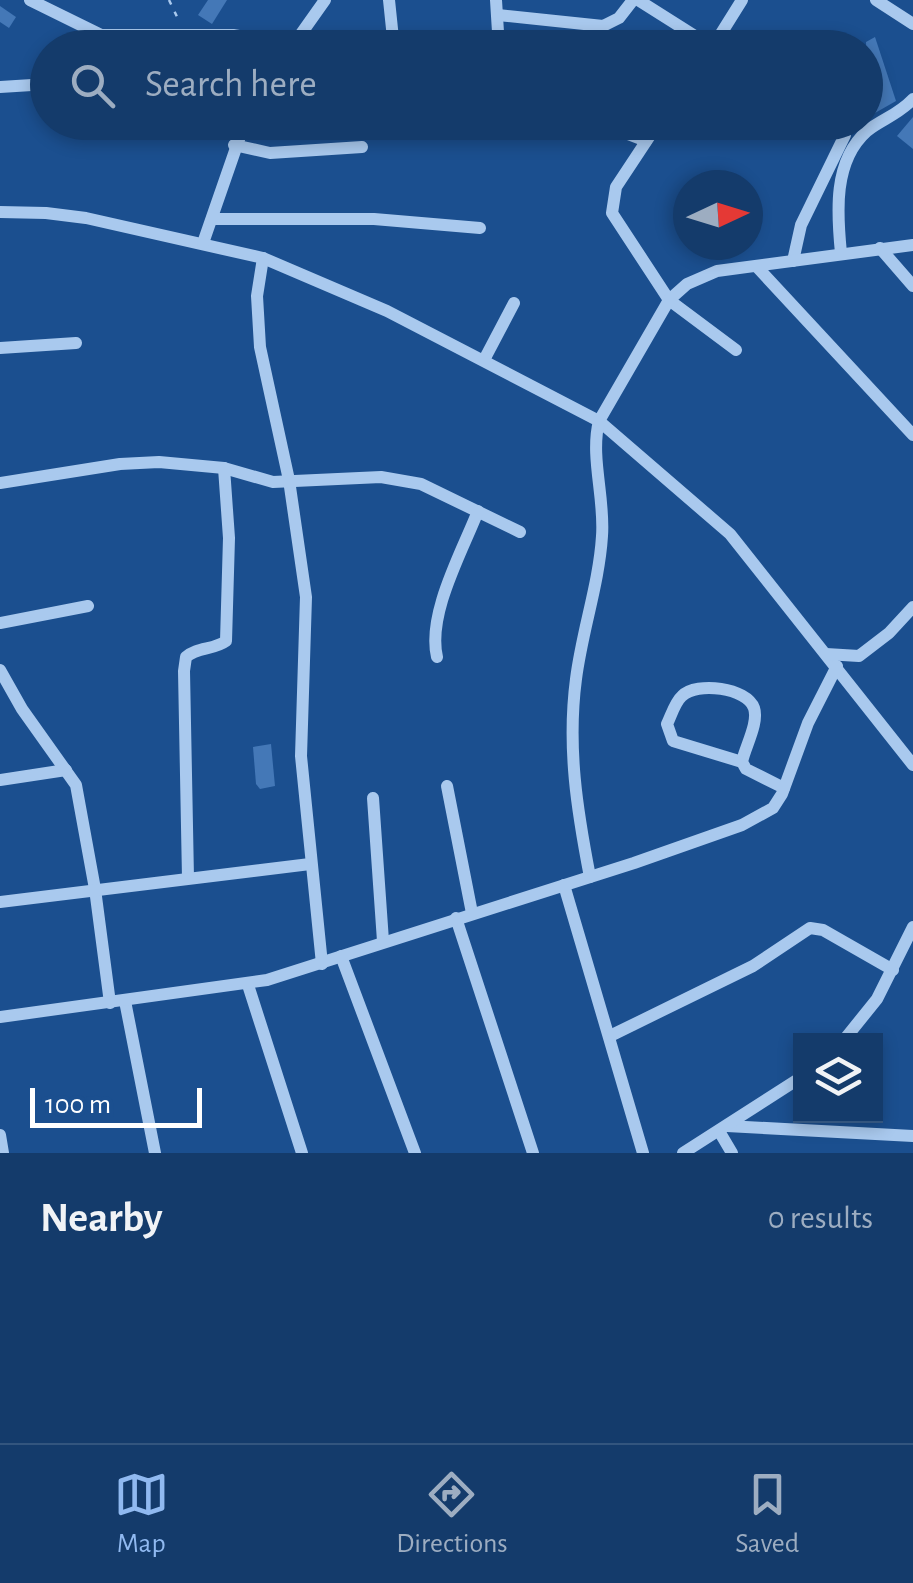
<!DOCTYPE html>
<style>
:root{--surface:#143b6b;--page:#214673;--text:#f1f3f6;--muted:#9dadc1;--line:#33557e;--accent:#90b9f0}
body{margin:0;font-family:"Alegreya Sans",sans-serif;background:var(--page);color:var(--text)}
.controls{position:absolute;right:30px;bottom:30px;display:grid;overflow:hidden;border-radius:0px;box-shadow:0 5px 15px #0003}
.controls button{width:90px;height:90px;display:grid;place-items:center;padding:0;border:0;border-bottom:2px solid var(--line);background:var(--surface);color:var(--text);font:50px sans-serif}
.compass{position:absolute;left:673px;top:170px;width:90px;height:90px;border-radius:50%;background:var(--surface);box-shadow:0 5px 15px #0003;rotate:86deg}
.scale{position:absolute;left:30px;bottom:25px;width:172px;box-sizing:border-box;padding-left:10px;border:5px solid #fff;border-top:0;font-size:28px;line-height:35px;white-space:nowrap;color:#fff;-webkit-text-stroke:8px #1b4f8f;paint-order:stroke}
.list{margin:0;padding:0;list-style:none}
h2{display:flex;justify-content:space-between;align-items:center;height:130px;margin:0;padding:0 40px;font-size:42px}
h2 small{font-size:32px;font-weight:400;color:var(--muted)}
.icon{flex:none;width:55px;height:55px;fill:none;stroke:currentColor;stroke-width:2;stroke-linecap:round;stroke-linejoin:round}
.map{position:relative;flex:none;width:913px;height:1153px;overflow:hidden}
.search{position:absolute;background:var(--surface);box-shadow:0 5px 15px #0003;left:30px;right:30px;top:30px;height:110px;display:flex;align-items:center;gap:25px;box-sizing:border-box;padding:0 35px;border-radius:55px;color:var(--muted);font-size:38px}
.sheet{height:290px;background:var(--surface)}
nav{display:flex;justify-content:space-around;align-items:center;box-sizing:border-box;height:140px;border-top:2px solid var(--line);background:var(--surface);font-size:28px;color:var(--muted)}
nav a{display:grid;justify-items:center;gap:5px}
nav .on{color:var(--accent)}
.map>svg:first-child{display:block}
.building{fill:#4478b7}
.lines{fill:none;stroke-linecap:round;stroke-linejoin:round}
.path{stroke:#a9c9ee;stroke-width:2.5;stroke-dasharray:5 8;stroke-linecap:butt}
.minor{stroke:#a9c9ee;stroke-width:12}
</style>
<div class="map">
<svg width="913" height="1153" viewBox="0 0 913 1153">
<rect width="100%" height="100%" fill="#1b4f8f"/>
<g class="building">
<polygon points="208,0 227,0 212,24 198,15"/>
<polygon points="0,6 16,17 9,28 0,22"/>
<polygon points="875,37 896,101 868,117 866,42"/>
<polygon points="913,117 913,149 897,136"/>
<polygon points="271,744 275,786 260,789 256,784 253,747"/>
</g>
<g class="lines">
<polyline class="path" points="169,0 180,23"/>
<g class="minor">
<polyline points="30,0 101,35 233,35 245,37 263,48"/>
<polyline points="389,0 394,48"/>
<polyline points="496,0 499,48"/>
<polyline points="638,0 714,48"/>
<polyline points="876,0 913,24"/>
<polyline points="498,15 603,26 619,18 633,0"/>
<polyline points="291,48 325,0"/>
<polyline points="712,48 742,0"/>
<polyline points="0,87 48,84"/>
<polyline points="581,122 620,131 646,141"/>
<polyline points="659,122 616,187 612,213 669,300 736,350"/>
<polyline points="234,145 270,153 362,147"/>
<polyline points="0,212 46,213 86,218 263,258 387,311 599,421 730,534 913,765"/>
<polyline points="212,219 374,219 480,228"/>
<polyline points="203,243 245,122"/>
<polyline points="880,248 913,286"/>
<path d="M841,253C837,213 833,161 867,131C882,119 898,115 913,99"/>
<polyline points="263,258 257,296 260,347 289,480 306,597 301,756 322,964"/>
<polyline points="793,261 801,225 845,135 841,122"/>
<polyline points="757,267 913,435"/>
<polyline points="0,348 76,343"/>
<polyline points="484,360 514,303"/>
<polyline points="0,483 120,464 159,462 224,468 273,482 381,477 421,484 520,532"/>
<polyline points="0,623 88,606"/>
<polyline points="826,654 859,656 889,633 913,607"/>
<path d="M437,657C427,614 462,552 478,511"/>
<polyline points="0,670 22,709 76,785 95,889 110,1003"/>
<path d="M742,762C745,747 759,723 754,708C747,688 697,681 682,696C675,702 671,716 667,724L673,741L742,762L746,769L784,788"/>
<polyline points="0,780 66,770"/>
<polyline points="447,786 472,913"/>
<polyline points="373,798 383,941"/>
<path d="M590,877C577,810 567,747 576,679C582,631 599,584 602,536C605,498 590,457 599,421L669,300L687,284L717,271L913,245"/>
<path d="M188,878L184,671L186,657C197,647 214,650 226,641L229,538L224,468"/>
<polyline points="564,885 643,1153"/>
<polyline points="0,902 310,864"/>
<polyline points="456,918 533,1153"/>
<polyline points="341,956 415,1153"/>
<polyline points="248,985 302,1153"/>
<polyline points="125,1001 155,1153"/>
<polyline points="0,1017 267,980 634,863 742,825 773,808 782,794 808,723 837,666"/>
<polyline points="610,1036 753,966 810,928 823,930 893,970"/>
<polyline points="844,1040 877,999 913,927"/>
<polyline points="727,1126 913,1136"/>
<polyline points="719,1131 732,1153"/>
<polyline points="0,1135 3,1153"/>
<polyline points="683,1153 800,1078"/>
</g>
</g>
</svg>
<div class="controls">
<button><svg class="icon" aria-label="layers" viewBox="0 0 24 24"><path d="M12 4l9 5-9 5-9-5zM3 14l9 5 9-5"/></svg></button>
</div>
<svg class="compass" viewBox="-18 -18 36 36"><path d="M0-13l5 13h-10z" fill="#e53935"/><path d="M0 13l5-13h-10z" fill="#9dadc1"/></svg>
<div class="scale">100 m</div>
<div class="search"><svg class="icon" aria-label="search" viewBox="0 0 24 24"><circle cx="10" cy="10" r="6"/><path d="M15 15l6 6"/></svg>Search here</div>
</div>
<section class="sheet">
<h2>Nearby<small>0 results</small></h2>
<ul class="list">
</ul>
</section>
<nav>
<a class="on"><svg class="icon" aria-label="map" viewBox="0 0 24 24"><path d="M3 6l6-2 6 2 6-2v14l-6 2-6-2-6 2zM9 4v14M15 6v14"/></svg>Map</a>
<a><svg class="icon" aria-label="directions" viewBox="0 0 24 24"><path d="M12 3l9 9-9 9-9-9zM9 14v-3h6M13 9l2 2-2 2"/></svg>Directions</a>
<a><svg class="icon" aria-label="saved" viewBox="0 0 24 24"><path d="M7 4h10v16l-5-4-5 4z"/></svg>Saved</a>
</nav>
